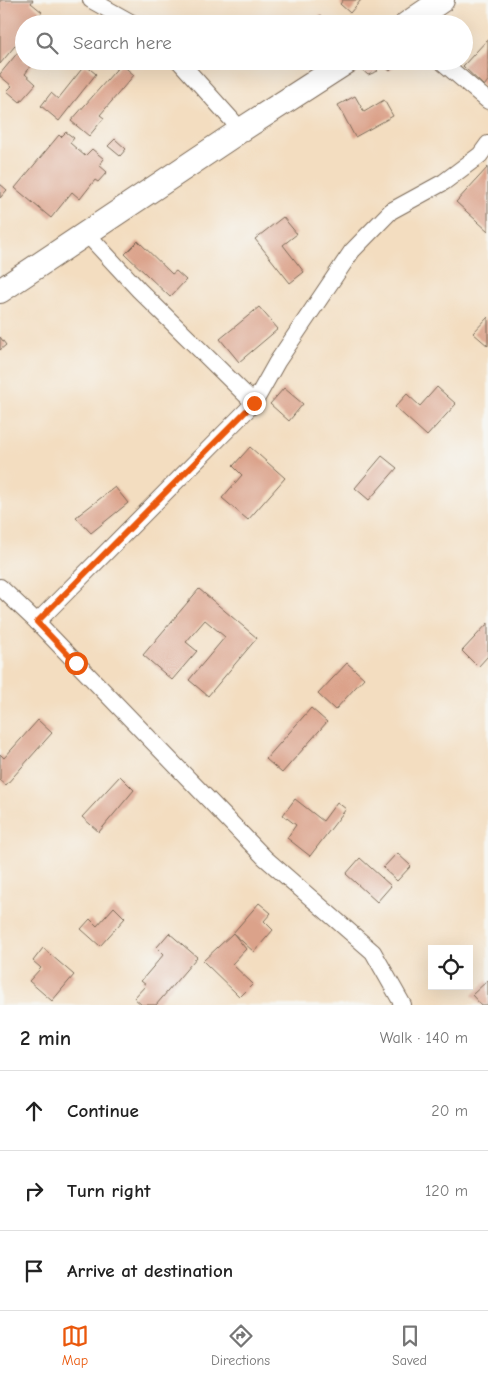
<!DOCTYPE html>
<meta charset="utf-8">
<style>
:root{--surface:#fff;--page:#f2f2f2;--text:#222;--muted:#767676;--line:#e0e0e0;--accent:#ea580c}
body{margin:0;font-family:"Comic Neue",sans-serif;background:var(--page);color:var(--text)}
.controls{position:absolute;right:15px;bottom:15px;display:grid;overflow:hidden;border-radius:0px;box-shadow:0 5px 20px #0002}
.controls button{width:45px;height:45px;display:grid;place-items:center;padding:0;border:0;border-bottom:1px solid var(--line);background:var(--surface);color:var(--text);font:25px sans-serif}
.stop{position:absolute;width:15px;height:15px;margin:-11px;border:4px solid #ea580c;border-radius:50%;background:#fff}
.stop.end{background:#ea580c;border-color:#fff;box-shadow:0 1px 5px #0008}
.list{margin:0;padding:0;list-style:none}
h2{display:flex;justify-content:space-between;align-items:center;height:65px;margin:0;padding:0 20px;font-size:21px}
h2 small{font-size:16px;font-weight:400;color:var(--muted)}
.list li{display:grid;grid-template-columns:32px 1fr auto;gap:15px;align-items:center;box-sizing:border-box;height:80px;padding:0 20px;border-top:1px solid var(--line)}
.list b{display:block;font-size:19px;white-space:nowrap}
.list em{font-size:16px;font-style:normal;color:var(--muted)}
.icon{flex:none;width:28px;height:28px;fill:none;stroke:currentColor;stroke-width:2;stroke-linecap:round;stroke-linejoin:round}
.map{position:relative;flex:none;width:488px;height:1005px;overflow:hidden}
.search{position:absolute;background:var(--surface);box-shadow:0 5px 20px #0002;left:15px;right:15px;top:15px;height:55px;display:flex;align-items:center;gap:12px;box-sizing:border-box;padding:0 18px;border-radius:28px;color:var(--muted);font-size:19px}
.sheet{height:305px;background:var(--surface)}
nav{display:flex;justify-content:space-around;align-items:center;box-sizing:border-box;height:70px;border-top:1px solid var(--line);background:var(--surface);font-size:14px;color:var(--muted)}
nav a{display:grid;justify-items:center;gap:2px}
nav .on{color:var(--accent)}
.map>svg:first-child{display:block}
.building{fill:#dba28a}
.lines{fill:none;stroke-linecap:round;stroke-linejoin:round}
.street-casing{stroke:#7b6957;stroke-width:18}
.secondary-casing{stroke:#7b6957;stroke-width:26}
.street{stroke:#fff;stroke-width:16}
.secondary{stroke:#fff;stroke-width:24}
.route{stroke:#ea580c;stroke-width:6}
</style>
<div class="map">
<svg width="488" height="1005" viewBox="0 0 488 1005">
<rect width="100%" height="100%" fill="#f6f6f2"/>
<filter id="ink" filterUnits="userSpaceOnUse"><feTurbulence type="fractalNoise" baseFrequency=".02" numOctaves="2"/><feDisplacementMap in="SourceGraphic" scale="10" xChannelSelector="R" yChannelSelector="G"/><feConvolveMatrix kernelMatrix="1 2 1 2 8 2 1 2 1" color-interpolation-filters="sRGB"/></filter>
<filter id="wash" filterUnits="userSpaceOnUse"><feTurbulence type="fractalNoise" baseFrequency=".0096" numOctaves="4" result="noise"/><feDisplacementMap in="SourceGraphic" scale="20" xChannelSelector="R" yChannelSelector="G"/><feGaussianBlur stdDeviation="1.12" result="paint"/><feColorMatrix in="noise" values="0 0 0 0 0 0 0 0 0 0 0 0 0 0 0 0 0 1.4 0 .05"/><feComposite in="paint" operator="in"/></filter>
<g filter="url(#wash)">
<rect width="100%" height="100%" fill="#f3ddc0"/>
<g id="blocks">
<g class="building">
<polygon points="0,0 33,0 31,3 42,12 33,24 24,24 24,35 0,64"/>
<polygon points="343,0 361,0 350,13 340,4"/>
<polygon points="321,15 327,24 310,24"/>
<polygon points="488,39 488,81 484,86 463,66"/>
<polygon points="24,45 24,61 35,61 25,74 36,84 20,102 7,91 12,86 0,76 0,74"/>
<polygon points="209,61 223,61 215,68"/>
<polygon points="364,61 368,61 378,71 368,75 359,67"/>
<polygon points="378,61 394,61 397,63 390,71"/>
<polygon points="121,64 134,75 100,115 104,118 89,136 71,121"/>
<polygon points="85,65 96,74 59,121 41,106 51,93 58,99"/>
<polygon points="355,96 364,112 384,100 393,116 355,137 338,105"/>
<polygon points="66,132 74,138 70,143 85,156 92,149 104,159 99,165 107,172 98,182 95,180 80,199 72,192 51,218 15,188 59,135 61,137"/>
<polygon points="115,139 126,149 120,156 108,146"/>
<polygon points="488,167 488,231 456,202"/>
<polygon points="0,184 7,190 0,198"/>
<polygon points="283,217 297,234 283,245 304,272 290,283 255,239"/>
<polygon points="138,241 172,274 176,271 186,280 170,297 125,254"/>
<polygon points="259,307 278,329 239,362 220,339"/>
<polygon points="488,317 488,346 473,333"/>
<polygon points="0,337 6,345 0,350"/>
<polygon points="437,387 456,404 427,436 395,407 407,394 420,406"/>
<polygon points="284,388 303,404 289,421 270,404"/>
<polygon points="250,447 285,478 248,520 222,498 242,475 233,466"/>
<polygon points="382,456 397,468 369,500 355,488"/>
<polygon points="115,487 128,503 91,533 76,517"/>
<polygon points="199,589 257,638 208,696 189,680 225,637 205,620 186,642 197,651 172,680 143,655"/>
<polygon points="488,623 488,656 478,667 462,651"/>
<polygon points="347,663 364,678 335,710 318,694"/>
<polygon points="311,708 327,722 282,773 266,759"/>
<polygon points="38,720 52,733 6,785 0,780 0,754 4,758"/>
<polygon points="120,776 134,790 99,832 82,817"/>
<polygon points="295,799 323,821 337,802 346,809 310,856 287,838 296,825 283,815"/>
<polygon points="397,853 411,866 397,881 383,868"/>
<polygon points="360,858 391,886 377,902 346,874"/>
<polygon points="259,903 271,913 264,921 273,930 254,952 233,933"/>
<polygon points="114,907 125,918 100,946 81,929 90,919 97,926"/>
<polygon points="169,933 197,957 156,1005 142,1005 134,998 146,985 141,981 164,954 157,947"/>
<polygon points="233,933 246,949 232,964 253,984 240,997 203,961"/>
<polygon points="43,948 74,975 52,1001 29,981 41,968 33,961"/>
<polygon points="488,980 488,1005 481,1005 472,995"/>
</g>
</g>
</g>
<g filter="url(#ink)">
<use href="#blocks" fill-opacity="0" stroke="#7b6957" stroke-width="1"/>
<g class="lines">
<defs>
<g id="street">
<polyline points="91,0 134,24"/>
<polyline points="179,61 241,130"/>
<polyline points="441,61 488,101"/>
<polyline points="86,233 139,290 254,403"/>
<polyline points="0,587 37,622 265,858 373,952 403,1005"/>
<polyline points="37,622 254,403 277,362 352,251 391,211 444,182 480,155 488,144"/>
</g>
<g id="secondary">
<polyline points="407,24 442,0"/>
<polyline points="0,291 241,130 348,61"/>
</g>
</defs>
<use href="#street" class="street-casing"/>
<use href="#secondary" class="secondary-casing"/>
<use href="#street" class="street"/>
<use href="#secondary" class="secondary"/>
</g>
</g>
<g class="lines" filter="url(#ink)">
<polyline class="route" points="76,663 37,622 254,403"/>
</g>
</svg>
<div class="controls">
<button><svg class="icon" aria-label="locate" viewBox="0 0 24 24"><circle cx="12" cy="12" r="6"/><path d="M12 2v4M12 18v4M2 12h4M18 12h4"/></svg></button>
</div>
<div class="stop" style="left:76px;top:663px"></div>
<div class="stop end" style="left:254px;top:403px"></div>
<div class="search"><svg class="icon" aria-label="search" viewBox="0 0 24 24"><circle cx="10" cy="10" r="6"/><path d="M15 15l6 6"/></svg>Search here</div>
</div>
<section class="sheet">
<h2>2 min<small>Walk · 140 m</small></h2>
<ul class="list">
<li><svg class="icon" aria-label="ahead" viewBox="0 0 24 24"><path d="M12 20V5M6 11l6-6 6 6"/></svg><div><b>Continue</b></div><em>20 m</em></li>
<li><svg class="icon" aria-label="right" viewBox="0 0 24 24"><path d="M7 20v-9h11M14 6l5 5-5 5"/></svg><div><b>Turn right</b></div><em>120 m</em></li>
<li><svg class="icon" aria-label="arrive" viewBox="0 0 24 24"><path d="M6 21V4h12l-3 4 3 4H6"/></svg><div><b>Arrive at destination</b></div></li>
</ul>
</section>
<nav>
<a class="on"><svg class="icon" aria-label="map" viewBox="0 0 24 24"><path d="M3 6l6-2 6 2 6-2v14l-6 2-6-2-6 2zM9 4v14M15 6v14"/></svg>Map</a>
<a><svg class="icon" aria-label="directions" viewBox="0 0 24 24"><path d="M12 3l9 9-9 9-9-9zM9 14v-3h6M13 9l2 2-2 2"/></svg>Directions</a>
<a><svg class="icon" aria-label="saved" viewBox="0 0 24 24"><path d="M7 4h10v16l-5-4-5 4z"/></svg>Saved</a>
</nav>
